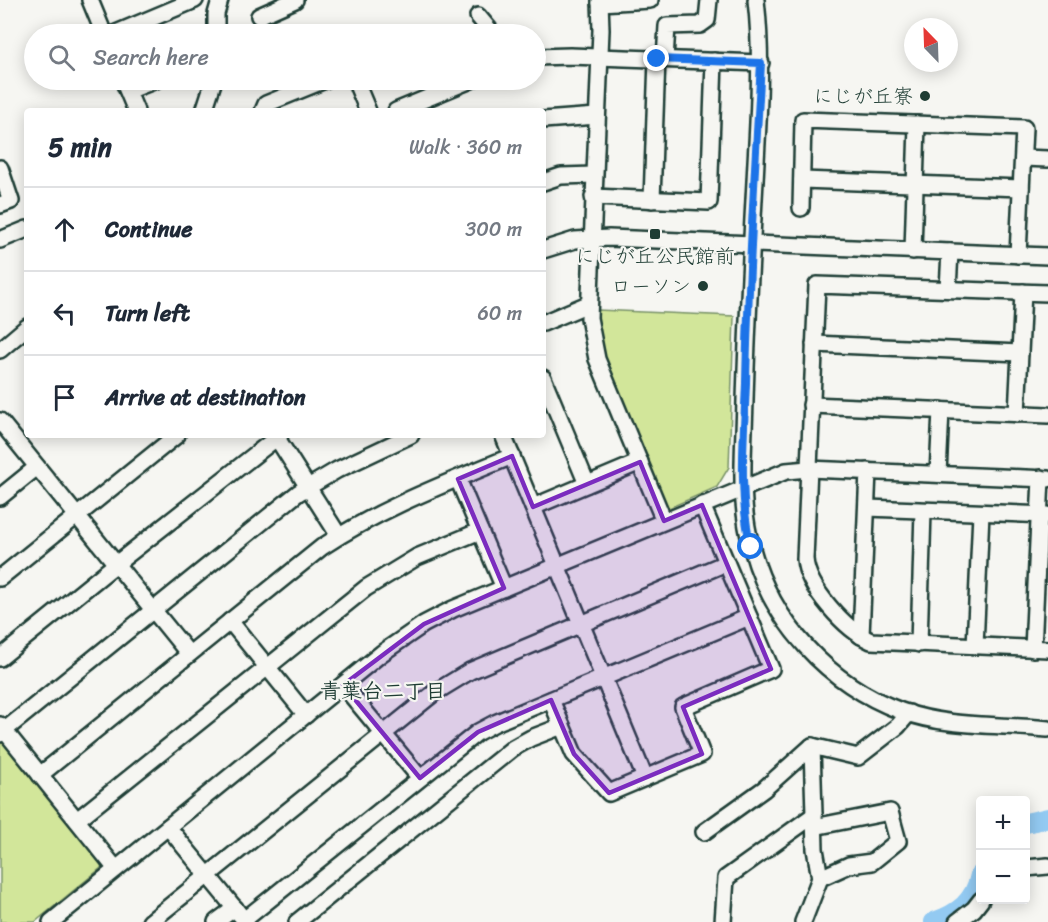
<!DOCTYPE html>
<meta charset="utf-8">
<style>
:root{--surface:#fff;--page:#f6f6f7;--text:#1f2937;--muted:#747a83;--line:#e0e1e3}
body{margin:0;font-family:Sriracha,"Klee One",sans-serif;background:var(--page);color:var(--text)}
.controls{position:absolute;right:18px;bottom:18px;display:grid;overflow:hidden;border-radius:6px;box-shadow:0 3px 15px #0003}
.controls button{width:54px;height:54px;display:grid;place-items:center;padding:0;border:0;border-bottom:2px solid var(--line);background:var(--surface);color:var(--text);font:30px sans-serif}
.compass{position:absolute;left:904px;top:18px;width:54px;height:54px;border-radius:50%;background:var(--surface);box-shadow:0 3px 15px #0003;rotate:337deg}
.stop{position:absolute;width:18px;height:18px;margin:-14px;border:4px solid #1a73e8;border-radius:50%;background:#fff}
.stop.end{background:#1a73e8;border-color:#fff;box-shadow:0 2px 6px #0008}
.list{margin:0;padding:0;list-style:none}
h2{display:flex;justify-content:space-between;align-items:center;height:78px;margin:0;padding:0 24px;font-size:26px}
h2 small{font-size:20px;font-weight:400;color:var(--muted)}
.list li{display:grid;grid-template-columns:39px 1fr auto;gap:18px;align-items:center;box-sizing:border-box;height:84px;padding:0 24px;border-top:2px solid var(--line)}
.list b{display:block;font-size:22px;white-space:nowrap}
.list em{font-size:20px;font-style:normal;color:var(--muted)}
.icon{flex:none;width:33px;height:33px;fill:none;stroke:currentColor;stroke-width:2;stroke-linecap:round;stroke-linejoin:round}
.map{position:relative;flex:none;width:1048px;height:922px;overflow:hidden}
.search{position:absolute;background:var(--surface);box-shadow:0 3px 15px #0003;left:24px;top:24px;width:522px;height:66px;display:flex;align-items:center;gap:15px;box-sizing:border-box;padding:0 21px;border-radius:33px;color:var(--muted);font-size:22px}
.panel{position:absolute;background:var(--surface);box-shadow:0 3px 15px #0003;left:24px;top:108px;width:522px;height:330px;border-radius:6px}
.map>svg:first-child{display:block}
.green{fill:#d2e69a;stroke:#789267;stroke-width:1.5}
.lines{fill:none;stroke-linecap:round;stroke-linejoin:round}
.river{stroke:#93caf2;stroke-width:20}
.minor-casing{stroke:#1f3d34;stroke-width:20}
.minor{stroke:#f6f6f2;stroke-width:15}
.route{stroke:#1a73e8;stroke-width:8}
.marked{fill:#7b2cbf;fill-opacity:0.2;stroke:#7b2cbf;stroke-width:4.5;stroke-linejoin:round}
.poi-dot{fill:#1f3d34;stroke:#f6f6f2;stroke-width:2}
.labels{text-anchor:middle;dominant-baseline:central;stroke-width:4.5;stroke-linejoin:round;paint-order:stroke}
.poi-label{font-size:20px;fill:#1f3d34;stroke:#f6f6f2;text-anchor:end}
.neighbourhood-label{font-size:21px;font-weight:bold;fill:#1f3d34;stroke:#f6f6f2}
</style>
<div class="map">
<svg width="1048" height="922" viewBox="0 0 1048 922">
<rect width="100%" height="100%" fill="#f6f6f2"/>
<filter id="ink" filterUnits="userSpaceOnUse"><feTurbulence type="fractalNoise" baseFrequency=".0167" numOctaves="2"/><feDisplacementMap in="SourceGraphic" scale="12" xChannelSelector="R" yChannelSelector="G"/><feConvolveMatrix kernelMatrix="1 2 1 2 8 2 1 2 1" color-interpolation-filters="sRGB"/></filter>
<g filter="url(#ink)">
<g class="green">
<polygon points="597,310 734,316 729,467 717,487 669,508 663,506 596,339"/>
<polygon points="0,740 6,741 103,861 101,868 35,922 0,922"/>
</g>
<g class="lines">
<g class="river">
<polyline points="1026,823 1048,818"/>
<path d="M934,922C958,914 975,901 980,875"/>
</g>
<defs>
<g id="minor">
<polyline points="90,0 104,34"/>
<polyline points="600,0 601,30 589,318 597,359 664,521"/>
<path d="M756,0C763,62 758,119 755,181C751,254 747,327 745,400C744,450 738,500 752,549C772,622 828,684 901,711C948,728 999,724 1048,729"/>
<polyline points="600,3 650,0"/>
<polyline points="259,16 295,0"/>
<polyline points="478,16 493,34"/>
<polyline points="114,34 195,0"/>
<polyline points="216,34 216,14 220,0"/>
<polyline points="536,57 570,56 761,63"/>
<polyline points="665,59 667,26 700,25 707,20 709,0"/>
<polyline points="123,80 136,111"/>
<polyline points="355,80 368,111"/>
<polyline points="128,91 156,80"/>
<polyline points="204,111 214,80"/>
<polyline points="263,111 266,104 325,80"/>
<polyline points="396,111 471,80"/>
<polyline points="543,120 597,116"/>
<polyline points="1023,158 1048,159"/>
<polyline points="0,168 11,201 0,205"/>
<polyline points="802,180 1021,188"/>
<polyline points="543,182 561,176 594,175"/>
<polyline points="593,197 709,202 714,61"/>
<polyline points="652,200 657,59"/>
<polyline points="801,208 803,120 1024,128 1018,255"/>
<polyline points="0,240 27,229"/>
<polyline points="543,250 575,240 609,238 1048,256"/>
<polyline points="913,251 917,124"/>
<polyline points="948,289 950,252"/>
<path d="M1048,293L817,285L805,559C807,588 846,630 871,641L1048,649"/>
<polyline points="543,323 588,304"/>
<polyline points="814,344 1020,353"/>
<polyline points="0,350 27,327"/>
<polyline points="543,378 587,484"/>
<polyline points="811,405 1048,415"/>
<polyline points="1017,414 1023,292"/>
<polyline points="0,421 189,654"/>
<polyline points="275,435 339,536"/>
<polyline points="503,435 645,778"/>
<polyline points="938,474 941,410"/>
<polyline points="458,479 504,588"/>
<polyline points="0,497 37,467"/>
<polyline points="533,507 640,462"/>
<polyline points="867,508 1048,515"/>
<polyline points="0,578 177,435"/>
<polyline points="230,621 306,715"/>
<polyline points="861,636 868,471"/>
<polyline points="919,644 923,511"/>
<polyline points="975,646 981,513"/>
<polyline points="1033,649 1041,478"/>
<polyline points="0,658 116,564 280,435"/>
<polyline points="343,685 420,778"/>
<polyline points="551,700 574,754 609,793 702,754 683,707 771,669 702,505"/>
<polyline points="0,725 116,869"/>
<polyline points="0,734 298,493 337,470 411,435"/>
<polyline points="812,746 815,849 820,878"/>
<path d="M40,775L322,547C381,508 447,483 512,456"/>
<polyline points="77,820 366,588 417,557 480,531"/>
<polyline points="168,827 246,922"/>
<polyline points="704,832 764,789 812,746 858,757 898,726 909,713"/>
<polyline points="1026,868 1048,866"/>
<polyline points="244,920 478,732 495,723 749,617"/>
<polyline points="51,922 382,653 424,624 453,609 786,471 808,469 1048,479"/>
<polyline points="150,922 434,693 470,671 726,563"/>
<polyline points="216,922 235,908"/>
<polyline points="297,922 513,748 531,738 562,726"/>
<polyline points="723,922 726,878 814,815"/>
<polyline points="803,922 820,878 849,865 872,862 898,841 890,812 814,827"/>
<polyline points="957,922 974,909 981,900"/>
</g>
</defs>
<use href="#minor" class="minor-casing"/>
<use href="#minor" class="minor"/>
</g>
</g>
<g class="lines" filter="url(#ink)">
<path class="route" d="M657,59L761,63C755,169 748,276 746,383C744,438 738,493 751,547"/>
</g>
<path class="marked" d="M512,456L533,507L640,462L664,521L702,505L771,669L683,707L702,754L609,793L574,754L551,700L478,732L420,778L343,685L424,624L504,588L458,479Z"/>
<g class="poi-dot">
<circle cx="925" cy="96" r="6"/>
<rect x="649" y="228" width="12" height="12" rx="3"/>
<circle cx="703" cy="286" r="6"/>
</g>
<g class="labels">
<g class="poi-label">
<text x="913" y="96">にじが丘寮</text>
<text x="655" y="256" text-anchor="middle">にじが丘公民館前</text>
<text x="691" y="286">ローソン</text>
</g>
<g class="neighbourhood-label">
<text x="383" y="691">青葉台二丁目</text>
</g>
</g>
</svg>
<div class="controls">
<button>+</button>
<button>−</button>
</div>
<svg class="compass" viewBox="-18 -18 36 36"><path d="M0-13l5 13h-10z" fill="#e53935"/><path d="M0 13l5-13h-10z" fill="#747a83"/></svg>
<div class="stop" style="left:751px;top:547px"></div>
<div class="stop end" style="left:657px;top:59px"></div>
<div class="search"><svg class="icon" aria-label="search" viewBox="0 0 24 24"><circle cx="10" cy="10" r="6"/><path d="M15 15l6 6"/></svg>Search here</div>
<section class="panel">
<h2>5 min<small>Walk · 360 m</small></h2>
<ul class="list">
<li><svg class="icon" aria-label="ahead" viewBox="0 0 24 24"><path d="M12 20V5M6 11l6-6 6 6"/></svg><div><b>Continue</b></div><em>300 m</em></li>
<li><svg class="icon" aria-label="left" viewBox="0 0 24 24"><path d="M17 20v-9H6M10 6l-5 5 5 5"/></svg><div><b>Turn left</b></div><em>60 m</em></li>
<li><svg class="icon" aria-label="arrive" viewBox="0 0 24 24"><path d="M6 21V4h12l-3 4 3 4H6"/></svg><div><b>Arrive at destination</b></div></li>
</ul>
</section>
</div>
